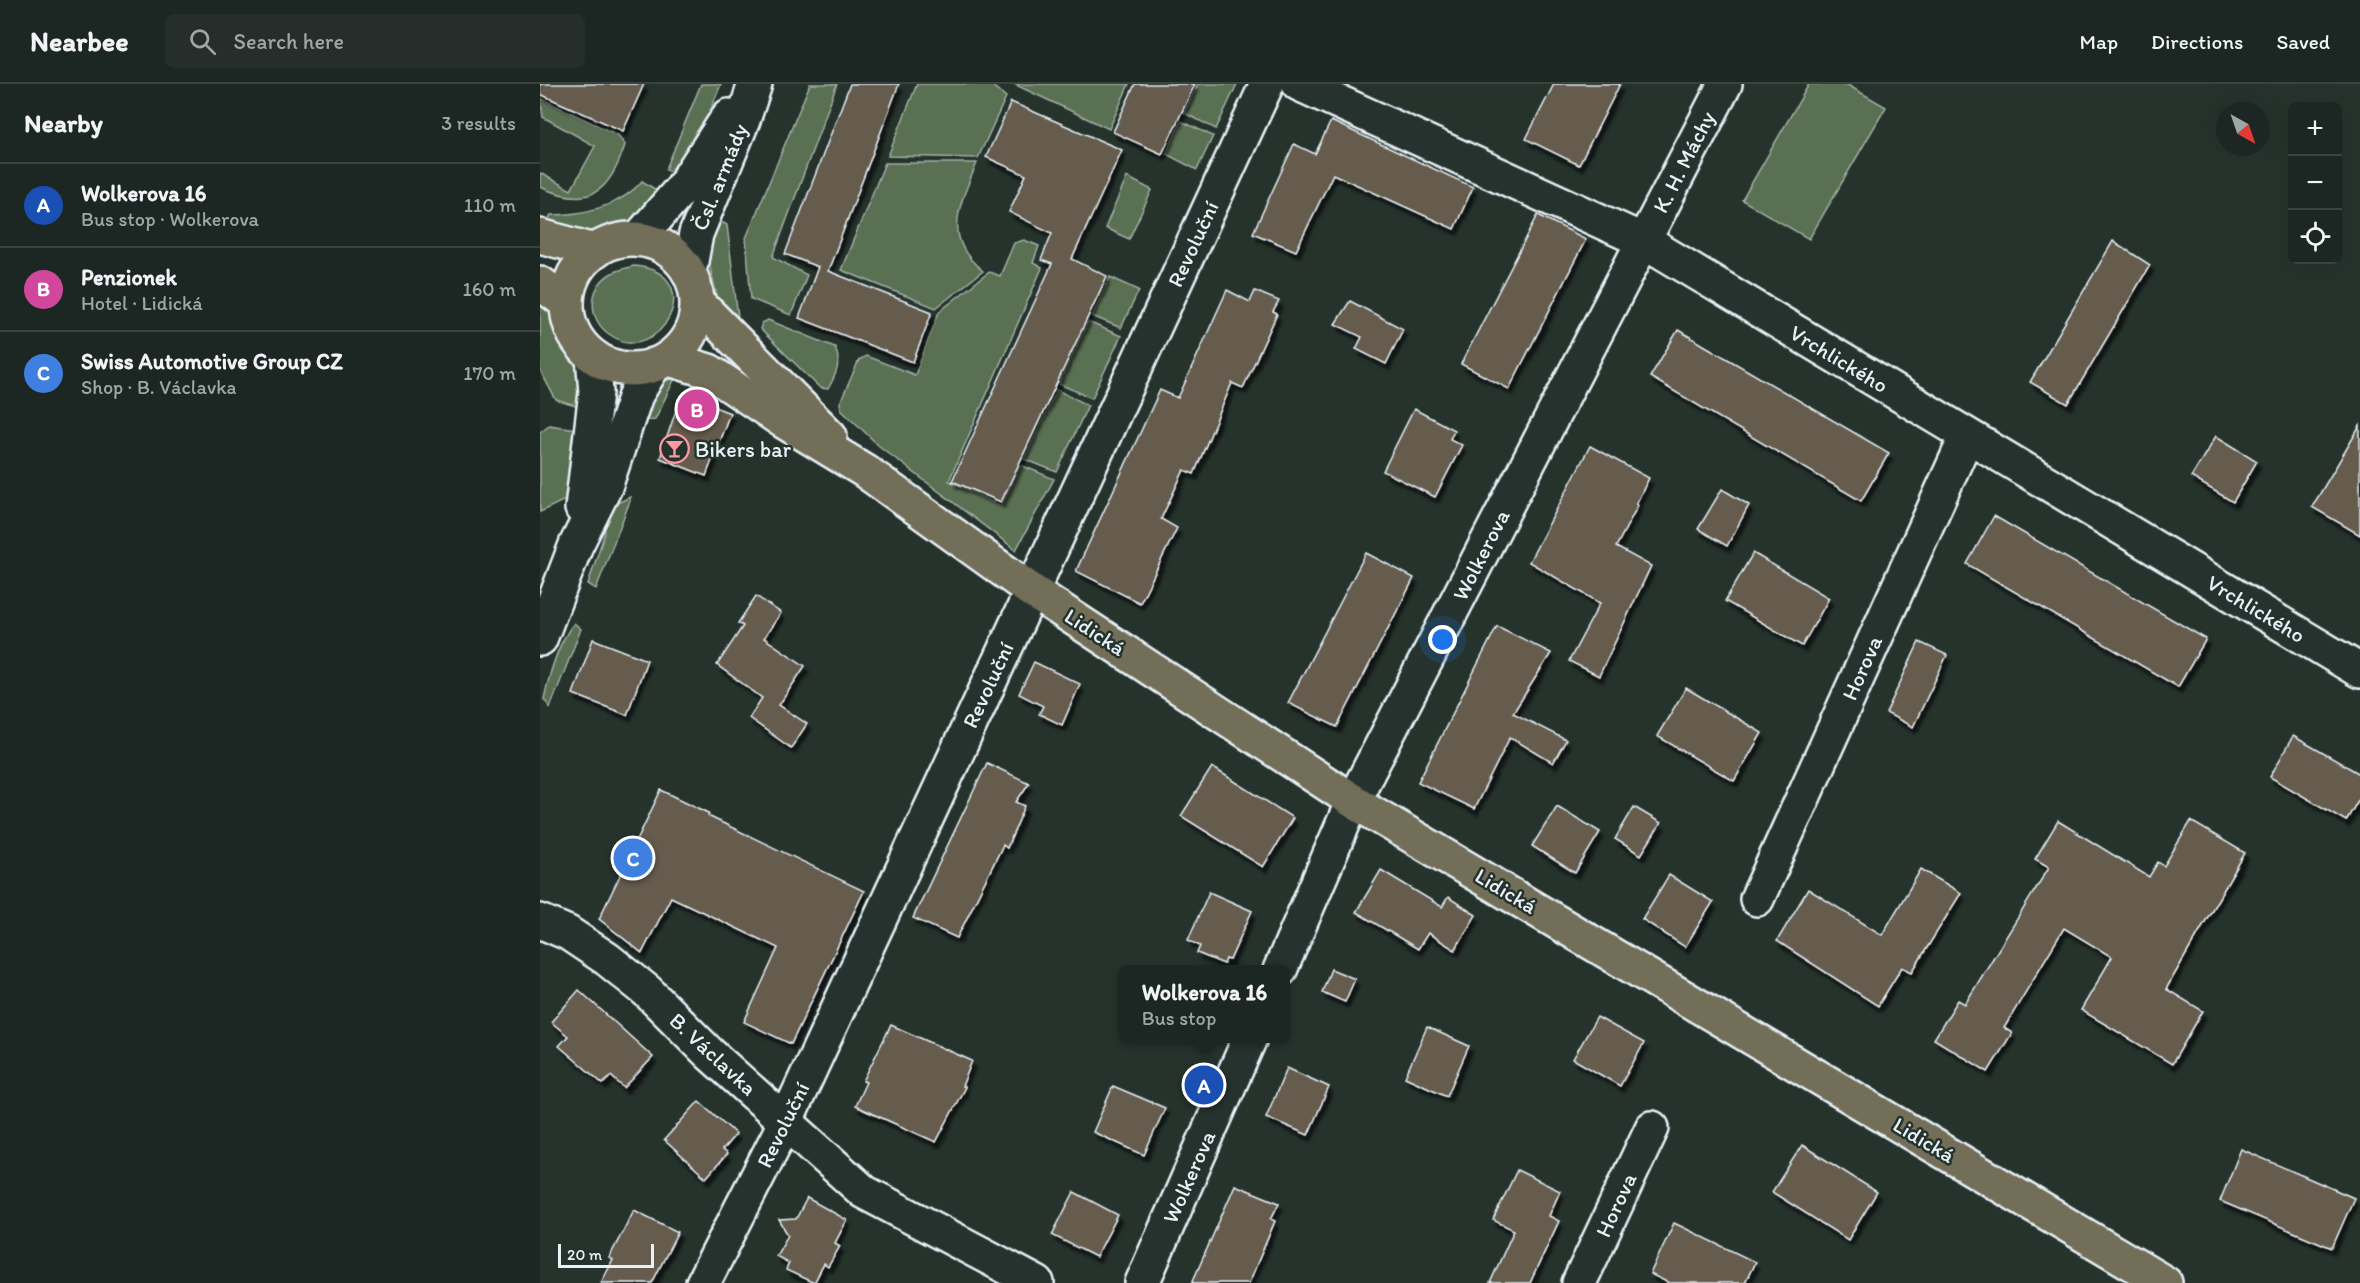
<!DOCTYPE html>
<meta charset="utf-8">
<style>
:root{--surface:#1c2622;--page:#252e2a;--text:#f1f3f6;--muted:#a0a5a5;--line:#3a4340;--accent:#b45309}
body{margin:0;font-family:Itim,sans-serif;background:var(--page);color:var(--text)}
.controls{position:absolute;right:18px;top:18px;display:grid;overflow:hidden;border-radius:9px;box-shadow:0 6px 24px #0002}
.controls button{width:54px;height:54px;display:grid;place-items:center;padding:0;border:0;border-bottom:2px solid var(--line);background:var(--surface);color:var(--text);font:30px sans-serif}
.compass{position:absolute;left:1676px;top:18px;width:54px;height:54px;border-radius:50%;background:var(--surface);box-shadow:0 6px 24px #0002;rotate:140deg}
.scale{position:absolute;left:18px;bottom:15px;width:96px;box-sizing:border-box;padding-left:6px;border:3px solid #e8f1f8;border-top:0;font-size:16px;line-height:21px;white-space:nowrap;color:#e8f1f8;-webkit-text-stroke:4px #26332d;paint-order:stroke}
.you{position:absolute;left:903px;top:556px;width:21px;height:21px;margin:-15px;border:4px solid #fff;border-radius:50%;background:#1a73e8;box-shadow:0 0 0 9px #1a73e833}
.badge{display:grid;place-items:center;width:39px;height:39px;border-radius:50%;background:var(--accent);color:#fff;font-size:20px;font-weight:700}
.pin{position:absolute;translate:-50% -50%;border:3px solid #fff;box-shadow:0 2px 6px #0006}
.popup{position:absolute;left:579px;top:881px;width:171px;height:78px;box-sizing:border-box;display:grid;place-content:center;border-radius:9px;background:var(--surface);filter:drop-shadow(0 2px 4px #0005);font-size:20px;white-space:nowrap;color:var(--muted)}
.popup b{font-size:22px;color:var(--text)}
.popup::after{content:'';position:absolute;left:50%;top:100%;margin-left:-12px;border:12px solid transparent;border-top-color:var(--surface)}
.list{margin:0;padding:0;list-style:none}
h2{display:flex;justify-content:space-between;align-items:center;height:78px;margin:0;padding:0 24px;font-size:26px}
h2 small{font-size:20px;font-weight:400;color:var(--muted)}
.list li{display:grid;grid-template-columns:39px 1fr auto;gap:18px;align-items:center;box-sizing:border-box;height:84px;padding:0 24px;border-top:2px solid var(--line)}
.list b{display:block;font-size:22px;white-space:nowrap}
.list p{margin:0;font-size:20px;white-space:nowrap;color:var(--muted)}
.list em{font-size:20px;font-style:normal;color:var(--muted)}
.icon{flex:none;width:33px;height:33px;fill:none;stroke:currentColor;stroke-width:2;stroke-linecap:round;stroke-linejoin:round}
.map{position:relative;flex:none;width:1820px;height:1199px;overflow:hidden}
header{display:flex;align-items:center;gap:36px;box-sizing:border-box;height:84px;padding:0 30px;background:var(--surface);border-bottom:2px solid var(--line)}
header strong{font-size:28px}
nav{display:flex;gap:33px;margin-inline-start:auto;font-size:21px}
.search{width:420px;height:54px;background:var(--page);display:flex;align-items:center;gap:15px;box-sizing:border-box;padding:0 21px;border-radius:9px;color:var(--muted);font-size:22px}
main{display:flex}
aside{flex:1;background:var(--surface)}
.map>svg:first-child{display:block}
.green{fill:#5a7053;stroke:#a1b0a6;stroke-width:1.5}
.building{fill:#655b4e;stroke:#e8f1f8;stroke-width:1.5;filter:url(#shadow)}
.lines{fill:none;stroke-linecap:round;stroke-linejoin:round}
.minor-casing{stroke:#e8f1f8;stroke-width:38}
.major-casing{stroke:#e8f1f8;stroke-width:38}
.minor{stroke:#26332d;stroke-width:33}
.major{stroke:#726e59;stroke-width:33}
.labels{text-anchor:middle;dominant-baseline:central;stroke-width:5;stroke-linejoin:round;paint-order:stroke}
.street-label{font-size:22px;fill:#e8f1f8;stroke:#26332d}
.poi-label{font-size:22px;fill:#e8f1f8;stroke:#26332d;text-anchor:start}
</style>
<header>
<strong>Nearbee</strong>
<div class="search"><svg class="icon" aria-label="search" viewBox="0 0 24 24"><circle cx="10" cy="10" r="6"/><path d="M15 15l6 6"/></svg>Search here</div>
<nav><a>Map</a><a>Directions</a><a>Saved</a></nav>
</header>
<main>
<aside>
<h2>Nearby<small>3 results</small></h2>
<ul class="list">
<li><span class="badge" style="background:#1a4fb4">A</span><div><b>Wolkerova 16</b><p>Bus stop · Wolkerova</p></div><em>110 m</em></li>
<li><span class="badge" style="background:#d1479c">B</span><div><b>Penzionek</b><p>Hotel · Lidická</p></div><em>160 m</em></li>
<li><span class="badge" style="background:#3f7fe0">C</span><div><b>Swiss Automotive Group CZ</b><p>Shop · B. Václavka</p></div><em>170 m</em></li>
</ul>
</aside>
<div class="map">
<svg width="1820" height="1199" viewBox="0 0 1820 1199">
<defs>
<filter id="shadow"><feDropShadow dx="3.5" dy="6" stdDeviation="1.5" flood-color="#0009"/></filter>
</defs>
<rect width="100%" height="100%" fill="#26332d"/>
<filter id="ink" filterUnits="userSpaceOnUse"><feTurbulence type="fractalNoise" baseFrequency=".0167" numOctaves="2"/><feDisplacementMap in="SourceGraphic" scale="12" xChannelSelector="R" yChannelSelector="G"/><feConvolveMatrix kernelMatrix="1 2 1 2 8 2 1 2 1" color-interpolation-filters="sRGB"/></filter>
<g filter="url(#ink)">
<g class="green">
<polygon points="161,0 181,0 171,25 136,89 126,85"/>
<polygon points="270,0 297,0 233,173 267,191 251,231 211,215 206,154"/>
<polygon points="377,0 450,0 466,13 438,74 348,72"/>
<polygon points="474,0 589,0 569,45"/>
<polygon points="658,0 697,0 676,45 644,29"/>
<polygon points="1269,0 1306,0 1346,23 1269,155 1202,116"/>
<path d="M0,14L78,51L85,61C69,111 48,124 0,103V89L31,106L55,62L3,33Z"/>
<polygon points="641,37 673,52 657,86 626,70"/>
<path d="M345,79H437C420,120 401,154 443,187L396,224L301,186Z"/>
<polygon points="587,93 612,106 589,155 565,144"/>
<path d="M102,97L121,109C89,157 53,151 4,141L11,131C43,131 81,122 102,97Z"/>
<polygon points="174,134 187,141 199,242 178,217 166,166"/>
<polygon points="484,156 499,162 493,179 502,184 409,397 461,422 481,381 514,395 476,466 339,362 301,325 300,319 319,276 326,272 375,291 399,228 449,188 460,192 474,159"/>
<path d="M94,182C172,188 119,287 69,250C47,235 48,202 72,189C79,185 87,184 94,182Z"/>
<polygon points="570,193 599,206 581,244 552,232"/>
<polygon points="0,213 6,218 21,257 41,291 42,324 16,316 0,286"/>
<path d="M228,236L295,263C302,278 296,291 288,305L280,304L220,245L222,239Z"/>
<polygon points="548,238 581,252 552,314 519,300"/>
<polygon points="135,294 115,335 99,337 124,297"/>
<polygon points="517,306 548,321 517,388 484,375"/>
<polygon points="9,341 42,346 33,405 23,417 0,428 0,348"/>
<polygon points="90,413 90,417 56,505 48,500 65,448 63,436 71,422"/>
<path d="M34,539L41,545L10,624L4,615C9,591 18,559 34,539Z"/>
</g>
<g class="building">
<polygon points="0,0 104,0 83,47 0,10"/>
<polygon points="310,0 359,0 288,187 392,228 373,278 259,234 278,183 245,170"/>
<polygon points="595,0 655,0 622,70 573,48"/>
<polygon points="1014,0 1080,0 1039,81 986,55"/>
<polygon points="471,18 582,66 532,175 567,192 461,418 412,397 512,180 501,176 512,149 469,128 486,91 446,73"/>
<polygon points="791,37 933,103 914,145 793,90 756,167 713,149 754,60 775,70"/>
<polygon points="998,131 1046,155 969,305 921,280"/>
<polygon points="1573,157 1610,181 1528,320 1490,298"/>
<polygon points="687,206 710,218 715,207 739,217 733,228 737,230 703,304 692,299 654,390 644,386 621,435 637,444 600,519 536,487 620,306 638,314"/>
<polygon points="810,217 863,245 846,280 816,265 822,253 795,240"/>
<polygon points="1138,246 1349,369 1321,417 1110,293"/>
<polygon points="144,311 190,329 166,392 120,374 139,317"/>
<polygon points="874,325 914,346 910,355 922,361 895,413 843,387"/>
<polygon points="1820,342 1820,451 1772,423"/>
<polygon points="1676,352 1717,377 1693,418 1651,393"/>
<polygon points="1050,362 1109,394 1096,420 1098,421 1076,463 1111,482 1059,592 1029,577 1060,519 989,478"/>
<polygon points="1182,405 1209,421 1187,462 1158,445"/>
<polygon points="1454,432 1666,555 1638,603 1427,480"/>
<polygon points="826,469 874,494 797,643 748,619"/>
<polygon points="1213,469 1289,514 1262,562 1185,517"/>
<polygon points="216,512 241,529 224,554 265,582 239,621 267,640 251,664 209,634 222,614 177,581 203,542 198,539"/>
<polygon points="957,542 1011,569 973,629 1026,656 1013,679 970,653 934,725 878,698"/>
<polygon points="53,555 107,576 87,631 33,610"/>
<polygon points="1379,558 1407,571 1373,643 1346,629"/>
<polygon points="494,578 540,600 522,641 499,630 503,622 479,610"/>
<polygon points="1146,604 1222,649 1194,697 1117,652"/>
<polygon points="1753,652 1820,690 1820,713 1806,737 1730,693"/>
<polygon points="447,679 489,699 476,718 485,722 467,764 463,761 417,854 373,834"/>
<polygon points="672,683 753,734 723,783 641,732"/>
<polygon points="121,706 169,729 168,732 324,807 251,960 204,938 238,864 131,813 102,869 59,835"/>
<polygon points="1017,722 1060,748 1035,789 992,762"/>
<polygon points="1094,723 1121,739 1101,771 1075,755"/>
<polygon points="1518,737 1609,793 1618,778 1624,782 1651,737 1705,769 1626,905 1663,927 1632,980 1541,926 1572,873 1524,844 1464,944 1472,949 1448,988 1394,955 1418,916 1425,920 1509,783 1495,775"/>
<polygon points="1381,785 1421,809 1372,888 1362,883 1338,922 1237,857 1268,805 1342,851"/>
<polygon points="841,786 902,823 908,813 936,831 915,866 888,849 878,865 816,828"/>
<polygon points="1129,791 1173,818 1145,863 1102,835"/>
<polygon points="669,808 712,827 690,876 686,875 684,880 657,869 660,862 648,856"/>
<polygon points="791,885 815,895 805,918 782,908"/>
<polygon points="39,906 113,973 84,1004 71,992 63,1000 19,962 28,952 11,938"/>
<polygon points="1057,933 1104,959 1080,1002 1033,975"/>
<polygon points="351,941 432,977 422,1002 425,1003 396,1058 315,1022 326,998 323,997"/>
<polygon points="887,943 929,962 907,1012 865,993"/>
<polygon points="747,984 789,1003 768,1051 726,1033"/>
<polygon points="573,1002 625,1024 604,1071 553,1048"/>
<polygon points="159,1017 196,1050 182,1066 187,1070 166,1094 124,1056"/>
<polygon points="1262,1061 1337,1108 1308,1156 1232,1108"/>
<polygon points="1701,1065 1814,1114 1792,1164 1680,1117"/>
<polygon points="977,1086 1020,1107 1009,1132 1019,1137 990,1199 950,1199 974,1146 953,1136"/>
<polygon points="695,1101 739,1119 731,1135 735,1137 709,1199 652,1199"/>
<polygon points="534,1108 578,1131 556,1173 512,1151"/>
<polygon points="267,1114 307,1136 295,1159 300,1162 288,1183 284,1180 274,1199 246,1186 249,1179 236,1172 248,1151 239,1136 256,1135"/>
<polygon points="94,1126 138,1148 112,1199 61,1199 73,1176 69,1174"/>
<polygon points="1134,1139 1215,1178 1205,1199 1129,1199 1110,1190"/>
</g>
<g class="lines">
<defs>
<g id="minor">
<polyline points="759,0 1104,157 1820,587"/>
<polyline points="98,155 142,104 189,32"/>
<polyline points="149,188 156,150 203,36 215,0"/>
<polyline points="42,424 56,308 53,272"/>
<polyline points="0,555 36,461 65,403 96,311 114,281"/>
<polyline points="1217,815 1427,352"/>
<polyline points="0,837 28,849 67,875 107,907 170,970 324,1108 497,1199"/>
<polyline points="740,886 813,717 1185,0"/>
<polyline points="163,1199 246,1037 727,0"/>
<polyline points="602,1199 710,954"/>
<polyline points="1039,1199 1112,1044"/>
</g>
<g id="major">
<polyline points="0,152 55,167"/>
<circle cx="92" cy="220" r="65"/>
<polyline points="0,199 27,219"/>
<polyline points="158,219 290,352"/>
<polyline points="129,275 169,287 243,337 325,387 492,507 813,717 1625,1199"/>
</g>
</defs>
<use href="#minor" class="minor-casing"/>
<use href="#major" class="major-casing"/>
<use href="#minor" class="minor"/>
<use href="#major" class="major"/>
</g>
</g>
<defs>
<symbol id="bar-ring" viewBox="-11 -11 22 22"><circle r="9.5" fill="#26332d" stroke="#ff9aa2" stroke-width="1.5"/><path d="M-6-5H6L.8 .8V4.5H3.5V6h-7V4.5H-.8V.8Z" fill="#ff9aa2"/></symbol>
</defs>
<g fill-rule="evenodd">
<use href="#bar-ring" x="118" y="348" width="33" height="33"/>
</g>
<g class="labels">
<g class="street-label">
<text transform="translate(1144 78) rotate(-63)">K. H. Máchy</text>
<text transform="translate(180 93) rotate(-68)">Čsl. armády</text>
<text transform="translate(653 160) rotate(-65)">Revoluční</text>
<text transform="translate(1299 275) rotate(31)">Vrchlického</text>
<text transform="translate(941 471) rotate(-63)">Wolkerova</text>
<text transform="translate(1716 525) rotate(31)">Vrchlického</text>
<text transform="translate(555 548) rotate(33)">Lidická</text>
<text transform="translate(1322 584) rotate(-66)">Horova</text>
<text transform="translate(448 601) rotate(-65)">Revoluční</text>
<text transform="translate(966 807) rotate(31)">Lidická</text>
<text transform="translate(173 970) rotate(43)">B. Václavka</text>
<text transform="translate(243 1041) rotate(-64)">Revoluční</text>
<text transform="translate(1384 1056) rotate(31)">Lidická</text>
<text transform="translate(649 1093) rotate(-66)">Wolkerova</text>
<text transform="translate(1076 1121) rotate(-65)">Horova</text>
</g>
<g class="poi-label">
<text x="155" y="365">Bikers bar</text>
</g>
</g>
</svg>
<div class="controls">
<button>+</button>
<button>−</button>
<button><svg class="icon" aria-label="locate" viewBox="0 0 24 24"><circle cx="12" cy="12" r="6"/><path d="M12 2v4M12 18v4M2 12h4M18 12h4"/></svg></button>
</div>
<svg class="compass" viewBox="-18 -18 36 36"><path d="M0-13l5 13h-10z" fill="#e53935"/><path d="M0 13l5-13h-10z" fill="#a0a5a5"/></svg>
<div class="scale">20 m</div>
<div class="you"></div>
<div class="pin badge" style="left:664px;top:1001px;background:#1a4fb4">A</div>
<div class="popup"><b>Wolkerova 16</b>Bus stop</div>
<div class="pin badge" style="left:157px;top:325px;background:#d1479c">B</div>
<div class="pin badge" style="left:93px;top:774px;background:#3f7fe0">C</div>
</div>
</main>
